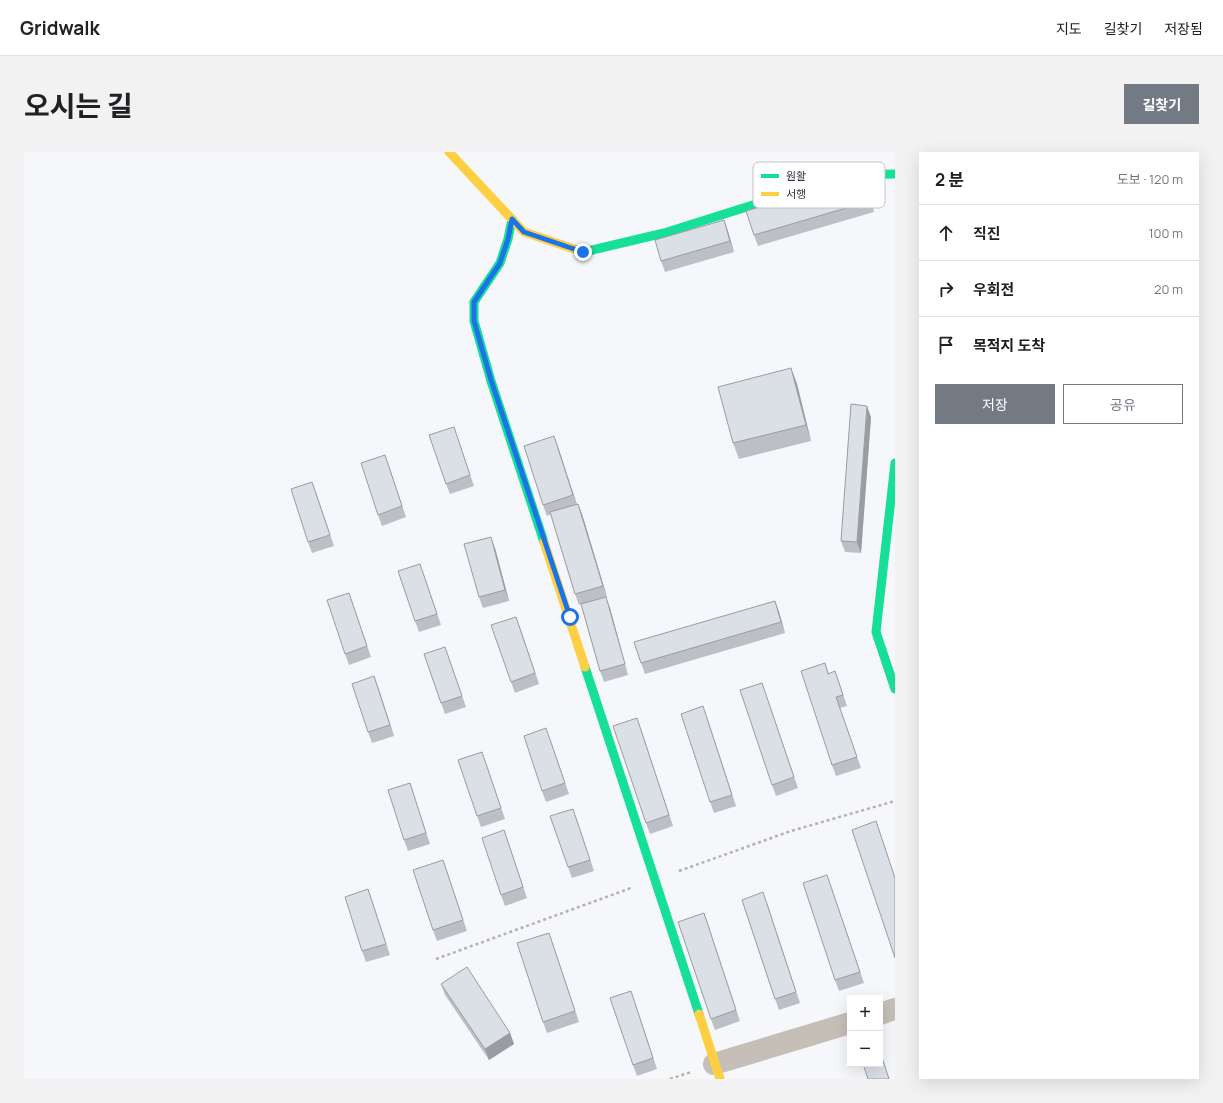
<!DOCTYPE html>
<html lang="ko">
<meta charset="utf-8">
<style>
:root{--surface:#fff;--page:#f2f2f2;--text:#202124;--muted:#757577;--line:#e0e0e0;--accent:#737a83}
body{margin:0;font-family:Manrope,"Noto Sans KR",sans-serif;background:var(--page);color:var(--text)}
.controls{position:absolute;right:12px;bottom:12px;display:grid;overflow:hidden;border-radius:0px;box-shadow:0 4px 16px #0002}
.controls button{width:36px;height:36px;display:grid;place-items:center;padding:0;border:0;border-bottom:1px solid var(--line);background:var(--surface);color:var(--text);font:20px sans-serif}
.stop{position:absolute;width:12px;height:12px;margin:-9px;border:3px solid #1a73e8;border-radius:50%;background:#fff}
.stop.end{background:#1a73e8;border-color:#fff;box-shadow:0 1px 4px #0008}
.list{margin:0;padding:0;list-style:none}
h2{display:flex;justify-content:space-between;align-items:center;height:52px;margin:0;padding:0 16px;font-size:17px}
h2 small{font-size:13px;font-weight:400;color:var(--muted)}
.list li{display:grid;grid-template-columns:26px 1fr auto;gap:12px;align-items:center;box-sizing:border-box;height:56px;padding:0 16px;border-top:1px solid var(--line)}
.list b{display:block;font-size:15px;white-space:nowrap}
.list em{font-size:13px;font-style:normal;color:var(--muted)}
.actions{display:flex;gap:8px;padding:12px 16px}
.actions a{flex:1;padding:9px 0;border:1px solid var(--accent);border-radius:0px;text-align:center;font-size:14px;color:var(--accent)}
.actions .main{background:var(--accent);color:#fff}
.icon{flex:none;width:22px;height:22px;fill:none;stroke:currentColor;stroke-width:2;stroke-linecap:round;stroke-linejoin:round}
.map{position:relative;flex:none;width:871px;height:927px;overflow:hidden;border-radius:0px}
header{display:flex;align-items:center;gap:24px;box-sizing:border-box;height:56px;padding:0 20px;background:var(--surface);border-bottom:1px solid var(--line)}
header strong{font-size:19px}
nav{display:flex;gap:22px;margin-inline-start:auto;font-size:14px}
.intro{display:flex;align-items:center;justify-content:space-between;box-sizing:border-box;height:96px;padding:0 24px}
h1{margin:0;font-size:28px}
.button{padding:10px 18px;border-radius:0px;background:var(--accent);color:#fff;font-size:14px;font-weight:700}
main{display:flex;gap:24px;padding:0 24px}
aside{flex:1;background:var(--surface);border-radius:0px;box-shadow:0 4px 16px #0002}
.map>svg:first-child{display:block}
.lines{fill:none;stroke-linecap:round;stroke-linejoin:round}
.path{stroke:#b4b2af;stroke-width:2.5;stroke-dasharray:3 3;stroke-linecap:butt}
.street{stroke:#c5bfb8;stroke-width:22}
.fast{stroke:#16e098;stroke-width:9}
.slow{stroke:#ffcf43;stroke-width:9}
.wall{fill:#bcc0c6}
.shaded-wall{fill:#999ca1}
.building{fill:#dbdfe6;stroke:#999ca1}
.route{stroke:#1a73e8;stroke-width:5}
.key{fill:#fff;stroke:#c0c3c7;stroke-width:1}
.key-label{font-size:11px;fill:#2d3743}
</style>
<header>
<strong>Gridwalk</strong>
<nav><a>지도</a><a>길찾기</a><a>저장됨</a></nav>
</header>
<div class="intro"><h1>오시는 길</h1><a class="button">길찾기</a></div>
<main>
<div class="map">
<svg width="871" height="927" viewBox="0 0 871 927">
<rect width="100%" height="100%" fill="#f5f7fa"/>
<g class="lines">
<g class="path">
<polyline points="655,719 767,679 871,649"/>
<polyline points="412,807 607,736"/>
<polyline points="646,927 667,920"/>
</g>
<g class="street">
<polyline points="856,862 871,857"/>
<polyline points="690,912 826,871"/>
</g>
<g class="fast">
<polyline points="488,67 484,87 476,111 450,150 450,169 467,229 520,390"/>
<polyline points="564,99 640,81 764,42 834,23 871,22"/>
<polyline points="871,311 852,480 871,537"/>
<polyline points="561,515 675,862"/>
</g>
<g class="slow">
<polyline points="425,0 500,80 559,100 564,99"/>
<polyline points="520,390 561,515"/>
<polyline points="675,862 696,927"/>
</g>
</g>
<g class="wall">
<polygon points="839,25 843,36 850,60 734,94 730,83"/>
<polygon points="700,68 710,100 641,120 637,109"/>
<polygon points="767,216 773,232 787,289 715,307 709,291"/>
<polygon points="847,265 837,401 821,400 817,389"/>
<polygon points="430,275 450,334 426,342 422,332"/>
<polygon points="534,295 553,352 558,362 583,445 569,449 586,456 604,523 580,530 576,519 557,452 555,453 551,442 527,362 523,364 519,353"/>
<polygon points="365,314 382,365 358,374 354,363"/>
<polygon points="292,340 310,394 288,401 284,390"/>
<polygon points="471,396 485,449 459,456 455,445"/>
<polygon points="400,423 417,473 395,480 391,469"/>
<polygon points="325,441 347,505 325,513 321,502"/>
<polygon points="751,449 755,460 761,481 621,522 617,511"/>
<polygon points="496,476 515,532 491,541 487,530"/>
<polygon points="425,506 442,555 421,562 417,551"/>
<polygon points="801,511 805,522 811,519 815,530 823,554 816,556 837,616 812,624 808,613"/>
<polygon points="350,524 370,584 348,591 344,580"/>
<polygon points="738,531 774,636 752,644 748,633"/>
<polygon points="683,565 712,654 690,661 686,650"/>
<polygon points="617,577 649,674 626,682 622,671"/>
<polygon points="526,587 545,642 522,650 518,639"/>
<polygon points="462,611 481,667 457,675 453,664"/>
<polygon points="386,631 406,692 384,699 380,688"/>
<polygon points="553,668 570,719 548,726 544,715"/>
<polygon points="480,678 503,746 481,754 477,743"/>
<polygon points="419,708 443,779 413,789 409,778"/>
<polygon points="807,734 840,831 815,839 811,828"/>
<polygon points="344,737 366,803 342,810 338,799"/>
<polygon points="743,751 776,851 755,858 751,847"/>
<polygon points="680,761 716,869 691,878 687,867"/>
<polygon points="529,792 555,870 523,881 519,870"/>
<polygon points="417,832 486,881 490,892 465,908 421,843"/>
<polygon points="611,850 633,917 613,924 609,913"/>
</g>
<g class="shaded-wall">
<polygon points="839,25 843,36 850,60 846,49"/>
<polygon points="700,68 704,79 710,100 706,89"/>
<polygon points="767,216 773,232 787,289 782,273"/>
<polygon points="843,254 847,265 837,401 833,390"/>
<polygon points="530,284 534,295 553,354 549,343"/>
<polygon points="554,352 558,362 583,445 579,434"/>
<polygon points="467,385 471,396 485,449 481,438"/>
<polygon points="582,445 586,456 604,523 601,512"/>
<polygon points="751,449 755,460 761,481 757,470"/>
<polygon points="492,465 496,476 515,532 511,521"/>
<polygon points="350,524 354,535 370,584 366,573"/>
<polygon points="486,881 490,892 465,908 461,897"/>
</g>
<g class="building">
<polygon points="839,25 846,49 730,83 722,59"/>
<polygon points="700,68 706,89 637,109 631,88"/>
<polygon points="767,216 782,273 709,291 694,235"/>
<polygon points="827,252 843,254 833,390 817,389"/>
<polygon points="430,275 446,323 422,332 405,283"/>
<polygon points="530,284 549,343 519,353 500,294"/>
<polygon points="361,303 378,354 354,363 337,311"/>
<polygon points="288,330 306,383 284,390 267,337"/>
<polygon points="554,352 579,434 551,442 526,360"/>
<polygon points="467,385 481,438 455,445 440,392"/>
<polygon points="396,412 413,462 391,469 374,419"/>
<polygon points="325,441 343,494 321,502 303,448"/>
<polygon points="582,445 601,512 576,519 557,452"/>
<polygon points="751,449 757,470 617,511 610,490"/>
<polygon points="492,465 511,521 487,530 467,473"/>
<polygon points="421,495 438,544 417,551 400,502"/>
<polygon points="801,511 804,522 811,519 819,543 812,545 833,605 808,613 777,519"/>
<polygon points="350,524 366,573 344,580 328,532"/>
<polygon points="738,531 770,625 748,633 716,538"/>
<polygon points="679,554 708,643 686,650 657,562"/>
<polygon points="613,566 645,663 622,671 589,574"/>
<polygon points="522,576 541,631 518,639 500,584"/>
<polygon points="458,600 477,656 453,664 434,608"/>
<polygon points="386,631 402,681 380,688 364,638"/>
<polygon points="549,657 566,708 544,715 526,664"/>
<polygon points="852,669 871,726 871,806 828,678"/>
<polygon points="480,678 499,735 477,743 458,686"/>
<polygon points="419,708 439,768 409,778 389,718"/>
<polygon points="803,723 836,820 811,828 779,731"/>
<polygon points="344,737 362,792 338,799 321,745"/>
<polygon points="739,740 772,840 751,847 718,748"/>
<polygon points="680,761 712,858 687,867 654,770"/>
<polygon points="525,781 551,859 519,870 493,791"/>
<polygon points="443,815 486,881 461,897 417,832"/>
<polygon points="607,839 629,906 609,913 586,846"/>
<polygon points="856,899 865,927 844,927 839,912 856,912"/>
</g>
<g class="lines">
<polyline class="route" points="546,465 467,228 450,169 450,150 476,111 484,87 488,67 500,80 559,100"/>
</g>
<rect x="729" y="10" width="132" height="46" rx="6" class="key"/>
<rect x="737" y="22" width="18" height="4" fill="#16e098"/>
<rect x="737" y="40" width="18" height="4" fill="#ffcf43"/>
<g class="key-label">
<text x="762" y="28">원활</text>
<text x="762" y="46">서행</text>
</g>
</svg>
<div class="controls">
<button>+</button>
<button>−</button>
</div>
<div class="stop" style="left:546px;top:465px"></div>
<div class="stop end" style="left:559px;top:100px"></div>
</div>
<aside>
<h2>2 분<small>도보 · 120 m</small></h2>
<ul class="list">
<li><svg class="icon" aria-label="ahead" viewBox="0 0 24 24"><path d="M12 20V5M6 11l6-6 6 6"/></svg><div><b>직진</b></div><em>100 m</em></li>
<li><svg class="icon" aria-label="right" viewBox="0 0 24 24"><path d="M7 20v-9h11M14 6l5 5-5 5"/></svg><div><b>우회전</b></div><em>20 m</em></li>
<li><svg class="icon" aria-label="arrive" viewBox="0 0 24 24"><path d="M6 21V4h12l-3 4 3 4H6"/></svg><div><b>목적지 도착</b></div></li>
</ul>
<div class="actions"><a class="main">저장</a><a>공유</a></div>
</aside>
</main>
